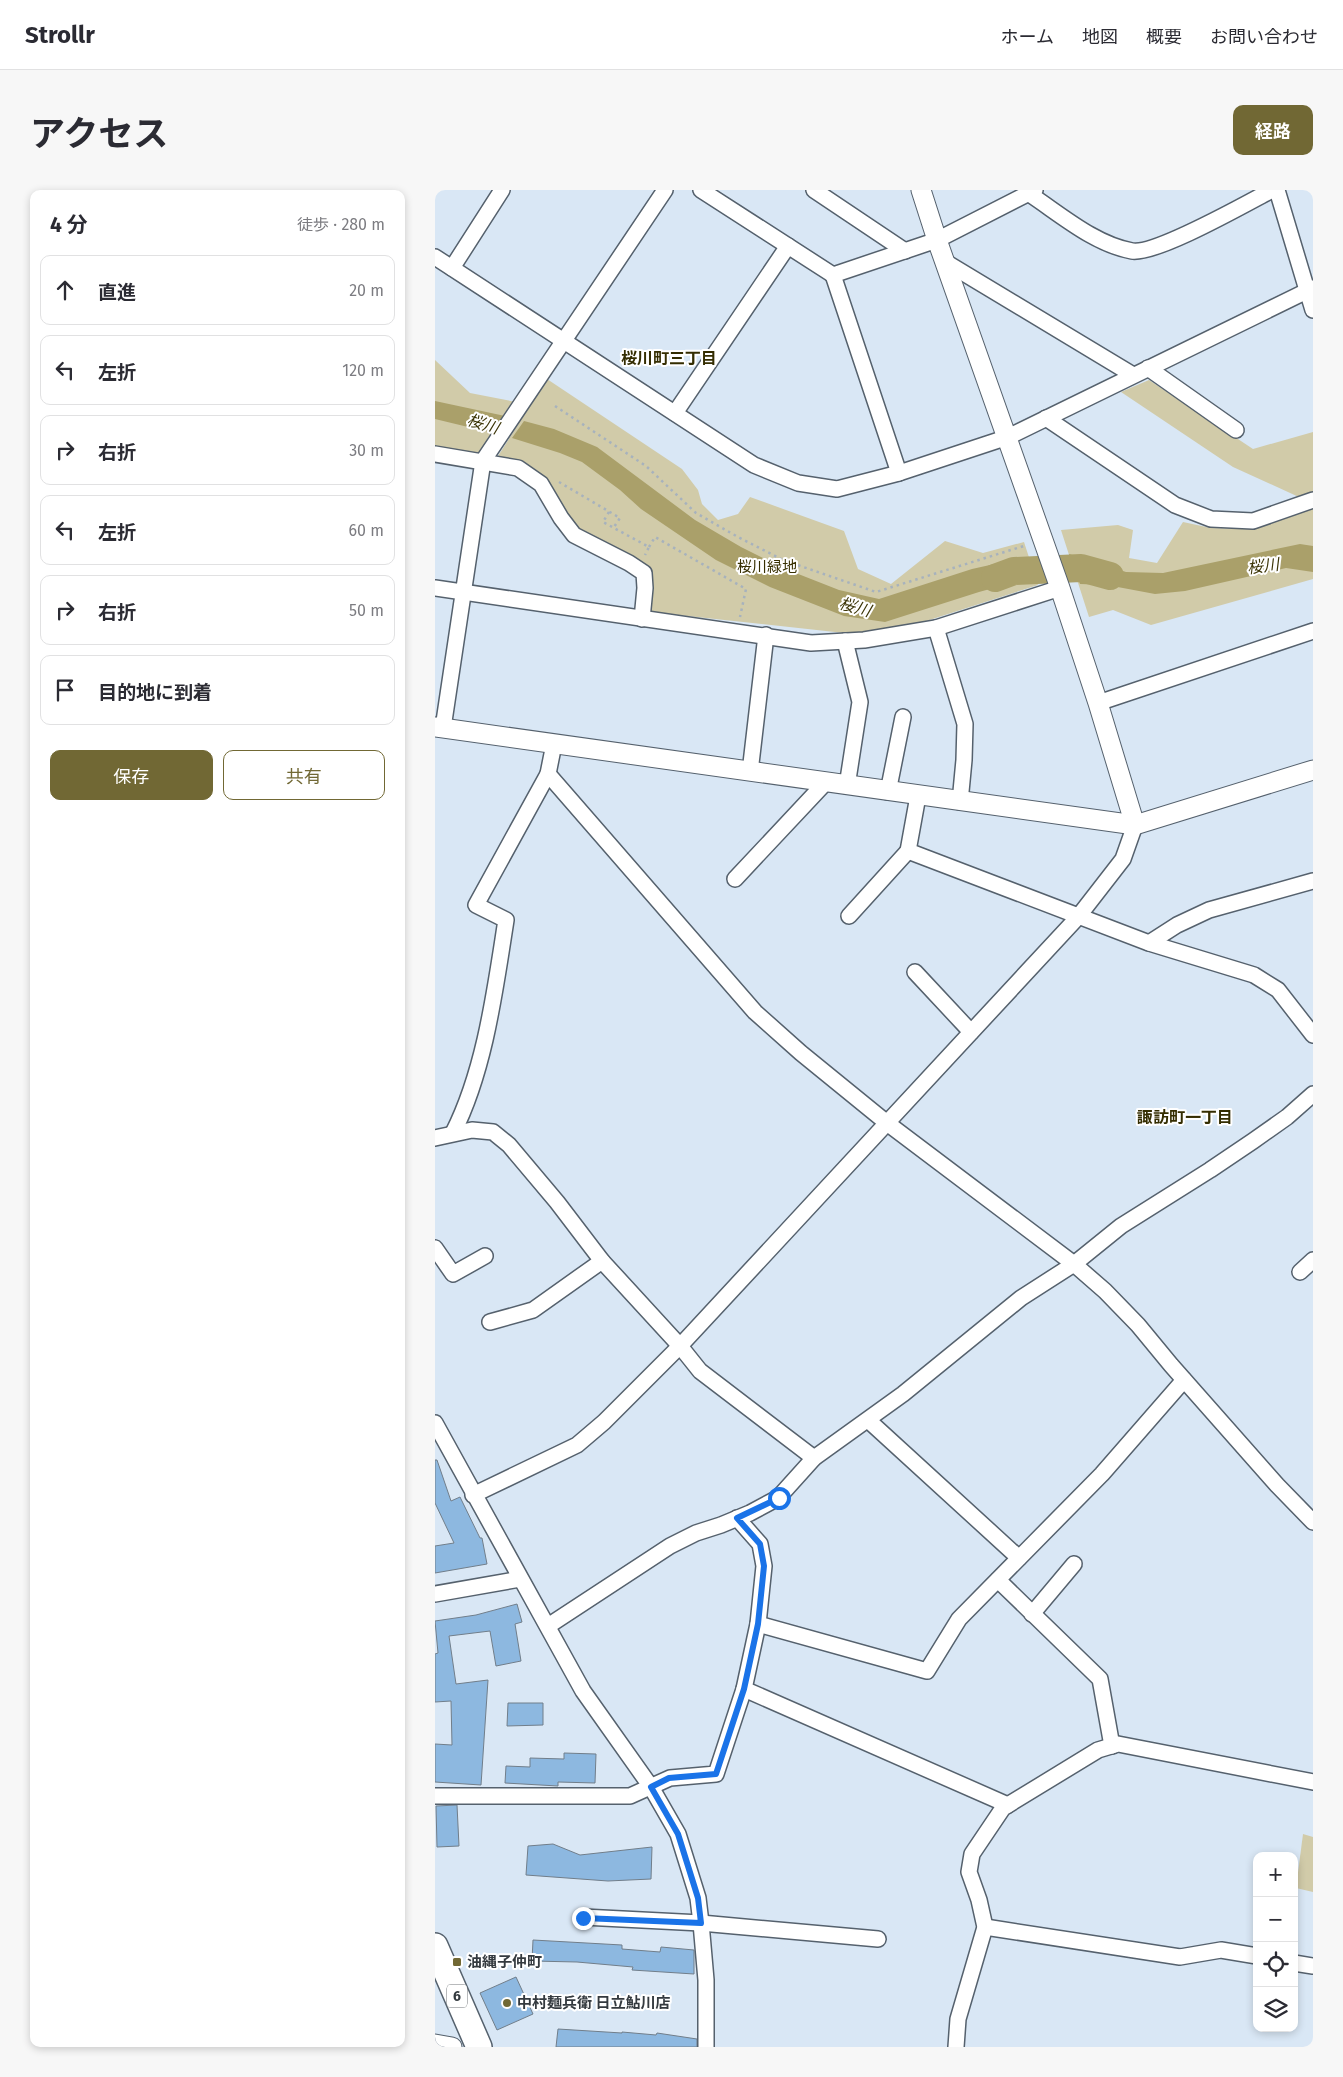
<!DOCTYPE html>
<html lang="ja">
<meta charset="utf-8">
<style>
:root{--surface:#fff;--page:#f7f7f7;--text:#2b2b33;--muted:#7c7c81;--line:#e1e1e2;--accent:#716834}
body{margin:0;font-family:"Fira Sans","Noto Sans JP",sans-serif;background:var(--page);color:var(--text)}
.controls{position:absolute;right:15px;bottom:15px;display:grid;overflow:hidden;border-radius:10px;box-shadow:0 2px 8px #0003}
.controls button{width:45px;height:45px;display:grid;place-items:center;padding:0;border:0;border-bottom:1px solid var(--line);background:var(--surface);color:var(--text);font:25px sans-serif}
.stop{position:absolute;width:15px;height:15px;margin:-11px;border:4px solid #1a73e8;border-radius:50%;background:#fff}
.stop.end{background:#1a73e8;border-color:#fff;box-shadow:0 1px 5px #0008}
.list{margin:0;padding:0;list-style:none}
h2{display:flex;justify-content:space-between;align-items:center;height:65px;margin:0;padding:0 20px;font-size:21px}
h2 small{font-size:16px;font-weight:400;color:var(--muted)}
.list li{display:grid;grid-template-columns:32px 1fr auto;gap:15px;align-items:center;box-sizing:border-box;height:70px;margin:0 10px 10px;padding:0 10px;border:1px solid var(--line);border-radius:10px}
.list b{display:block;font-size:19px;white-space:nowrap}
.list em{font-size:16px;font-style:normal;color:var(--muted)}
.actions{display:flex;gap:10px;padding:15px 20px}
.actions a{flex:1;padding:11px 0;border:1px solid var(--accent);border-radius:10px;text-align:center;font-size:18px;color:var(--accent)}
.actions .main{background:var(--accent);color:#fff}
.icon{flex:none;width:28px;height:28px;fill:none;stroke:currentColor;stroke-width:2;stroke-linecap:round;stroke-linejoin:round}
.map{position:relative;flex:none;width:878px;height:1857px;overflow:hidden;border-radius:10px}
header{display:flex;align-items:center;gap:30px;box-sizing:border-box;height:70px;padding:0 25px;background:var(--surface);border-bottom:1px solid var(--line)}
header strong{font-size:24px}
nav{display:flex;gap:28px;margin-inline-start:auto;font-size:18px}
.intro{display:flex;align-items:center;justify-content:space-between;box-sizing:border-box;height:120px;padding:0 30px}
h1{margin:0;font-size:35px}
.button{padding:12px 22px;border-radius:10px;background:var(--accent);color:#fff;font-size:18px;font-weight:700}
main{display:flex;gap:30px;padding:0 30px}
aside{flex:1;background:var(--surface);border-radius:10px;box-shadow:0 2px 8px #0003}
.map>svg:first-child{display:block}
.green{fill:#d1cba9}
.water{fill:#aaa06a}
.lines{fill:none;stroke-linecap:round;stroke-linejoin:round}
.river{stroke:#aaa06a;stroke-width:28}
.building{fill:#8db8e0;stroke:#717e8a}
.minor-casing{stroke:#55616d;stroke-width:18}
.tertiary-casing{stroke:#55616d;stroke-width:21}
.trunk-casing{stroke:#55616d;stroke-width:28}
.path{stroke:#a7b2bd;stroke-width:2.5;stroke-dasharray:2.5 4;stroke-linecap:butt}
.minor{stroke:#fff;stroke-width:15}
.tertiary{stroke:#fff;stroke-width:19}
.trunk{stroke:#fff;stroke-width:25}
.route{stroke:#1a73e8;stroke-width:6}
.poi-dot{fill:#716834;stroke:#fff;stroke-width:2}
.labels{text-anchor:middle;dominant-baseline:central;stroke-width:4;stroke-linejoin:round;paint-order:stroke}
.shield{fill:#fff;stroke:#717579;stroke-width:1}
.shield-label{font-size:14px;font-weight:bold;fill:#343a3f}
.park-label{font-size:15px;fill:#383002;stroke:#fff}
.poi-label{font-size:15px;font-weight:bold;fill:#343a3f;stroke:#fff;text-anchor:start}
.neighbourhood-label{font-size:16px;font-weight:bold;fill:#342d01;stroke:#fff}
.water-label{font-size:16px;font-style:italic;fill:#3c3507;stroke:#fff}
</style>
<header>
<strong>Strollr</strong>
<nav><a>ホーム</a><a>地図</a><a>概要</a><a>お問い合わせ</a></nav>
</header>
<div class="intro"><h1>アクセス</h1><a class="button">経路</a></div>
<main>
<aside>
<h2>4 分<small>徒歩 · 280 m</small></h2>
<ul class="list">
<li><svg class="icon" aria-label="ahead" viewBox="0 0 24 24"><path d="M12 20V5M6 11l6-6 6 6"/></svg><div><b>直進</b></div><em>20 m</em></li>
<li><svg class="icon" aria-label="left" viewBox="0 0 24 24"><path d="M17 20v-9H6M10 6l-5 5 5 5"/></svg><div><b>左折</b></div><em>120 m</em></li>
<li><svg class="icon" aria-label="right" viewBox="0 0 24 24"><path d="M7 20v-9h11M14 6l5 5-5 5"/></svg><div><b>右折</b></div><em>30 m</em></li>
<li><svg class="icon" aria-label="left" viewBox="0 0 24 24"><path d="M17 20v-9H6M10 6l-5 5 5 5"/></svg><div><b>左折</b></div><em>60 m</em></li>
<li><svg class="icon" aria-label="right" viewBox="0 0 24 24"><path d="M7 20v-9h11M14 6l5 5-5 5"/></svg><div><b>右折</b></div><em>50 m</em></li>
<li><svg class="icon" aria-label="arrive" viewBox="0 0 24 24"><path d="M6 21V4h12l-3 4 3 4H6"/></svg><div><b>目的地に到着</b></div></li>
</ul>
<div class="actions"><a class="main">保存</a><a>共有</a></div>
</aside>
<div class="map">
<svg width="878" height="1857" viewBox="0 0 878 1857">
<rect width="100%" height="100%" fill="#d9e7f5"/>
<g class="green">
<polygon points="0,170 35,203 81,212 47,263 0,257"/>
<polygon points="112,189 247,279 263,300 267,314 283,330 303,324 315,307 409,341 423,379 456,394 510,351 548,363 589,352 603,395 454,443 409,443 215,422 216,380 206,373 141,340 83,272 63,266"/>
<polygon points="714,190 818,259 878,242 878,304 866,308 798,277 686,202"/>
<polygon points="878,317 878,389 716,435 678,420 654,427 626,340 683,335 698,340 694,368 722,373 748,332 776,338 816,339"/>
<polygon points="868,1644 878,1647 878,1702 861,1698"/>
</g>
<g class="water">
<polygon points="0,211 70,226 58,243 0,229"/>
<polygon points="89,231 119,239 162,257 260,330 306,357 348,378 404,400 444,409 537,379 591,367 599,387 544,402 450,432 409,426 335,397 281,370 206,319 185,300 147,272 125,263 77,248"/>
<polygon points="865,354 878,356 878,382 851,378 750,401 720,404 672,395 645,394 634,364 691,382 728,383"/>
</g>
<g class="lines">
<polyline class="river" points="560,388 579,381 646,378 675,386"/>
</g>
<g class="building">
<polygon points="0,1270 2,1270 16,1311 25,1307 45,1348 47,1348 52,1374 0,1383 0,1356 19,1353 0,1313"/>
<polygon points="82,1414 87,1432 80,1434 86,1471 61,1476 55,1441 14,1446 21,1494 53,1490 46,1595 0,1592 0,1554 17,1555 16,1511 0,1512 0,1464 3,1463 0,1431 41,1425"/>
<polygon points="73,1513 108,1513 108,1535 72,1536"/>
<polygon points="129,1563 161,1564 160,1593 123,1592 123,1596 70,1593 71,1576 95,1577 95,1568 129,1569"/>
<polygon points="22,1615 24,1656 2,1657 1,1616"/>
<polygon points="118,1654 145,1665 217,1657 216,1689 173,1691 91,1685 93,1656"/>
<polygon points="98,1750 187,1755 187,1759 225,1762 226,1757 259,1760 259,1784 197,1780 198,1777 142,1772 97,1771"/>
<polygon points="81,1787 98,1824 62,1840 45,1803"/>
<polygon points="123,1839 187,1843 187,1842 221,1845 222,1843 262,1849 262,1857 121,1857"/>
</g>
<g class="lines">
<defs>
<g id="minor">
<polyline points="266,0 398,85 502,50 600,0"/>
<polyline points="379,0 470,61"/>
<polyline points="842,0 878,120"/>
<path d="M593,3C625,24 659,54 697,61C721,65 812,13 837,0"/>
<polyline points="0,67 319,275 363,293 402,299 464,283 573,247 878,98"/>
<polyline points="512,73 698,185"/>
<polyline points="17,78 67,0"/>
<polyline points="398,85 464,283"/>
<polyline points="713,178 801,240"/>
<polyline points="240,223 353,56"/>
<polyline points="611,228 740,315 776,329 818,331 878,310"/>
<polyline points="0,264 83,278 106,294 126,328 139,345 194,373 209,383 210,398 207,429"/>
<polyline points="0,398 376,453 429,450 501,438 625,398"/>
<polyline points="501,438 530,534 529,570 525,612"/>
<polyline points="410,451 425,512 412,596"/>
<polyline points="663,513 878,441"/>
<polyline points="8,538 48,271 230,0"/>
<polyline points="315,582 331,445"/>
<polyline points="113,584 320,822 366,863 452,933 639,1074 670,1101 703,1135 736,1175 842,1295 878,1332"/>
<polyline points="453,602 468,527"/>
<polyline points="483,606 473,661 714,753 819,785 843,800 878,845"/>
<polyline points="300,689 390,593"/>
<polyline points="414,726 473,661"/>
<polyline points="714,753 742,735 774,720 878,691"/>
<polyline points="480,782 536,842"/>
<path d="M18,943C50,880 60,800 71,730L41,715L113,584L119,554"/>
<polyline points="0,948 37,940 58,942 74,955 122,1012 167,1071 245,1156 265,1181 379,1268"/>
<polyline points="0,1058 18,1084 50,1066"/>
<polyline points="865,1082 878,1070"/>
<polyline points="55,1132 98,1120 167,1071"/>
<polyline points="433,1230 584,1368"/>
<polyline points="0,1233 148,1501 216,1597 243,1644 263,1708 266,1733 271,1790 271,1857"/>
<polyline points="38,1305 142,1255 169,1232 245,1156 643,727 688,669 700,635"/>
<polyline points="563,1390 665,1489 677,1556"/>
<polyline points="0,1404 85,1389"/>
<polyline points="597,1424 639,1374"/>
<polyline points="323,1434 492,1481 524,1429 667,1284 749,1190"/>
<polyline points="113,1436 235,1356 261,1343 286,1335 315,1323 343,1308 379,1268 468,1204 586,1108 639,1074 686,1036 775,980 818,951 852,927 878,904"/>
<polyline points="309,1499 573,1615"/>
<polyline points="0,1606 195,1606 235,1588 281,1584 309,1499 323,1434 329,1376 325,1354 302,1328"/>
<polyline points="148,1727 266,1733 443,1749"/>
<polyline points="550,1737 745,1767 786,1760 822,1766"/>
<polyline points="859,1773 878,1776"/>
<polyline points="521,1857 523,1829 550,1737 544,1710 534,1682 537,1664 568,1618 663,1560 683,1554 878,1592"/>
</g>
<g id="tertiary">
<polyline points="486,0 502,50 625,398 663,513 700,635"/>
<polyline points="0,537 700,635 878,580"/>
<polyline points="0,1854 17,1857"/>
</g>
<polyline id="trunk" points="0,1756 44,1857"/>
</defs>
<use href="#minor" class="minor-casing"/>
<use href="#tertiary" class="tertiary-casing"/>
<use href="#trunk" class="trunk-casing"/>
<g class="path">
<polyline points="120,216 211,276 261,323 303,347 348,370 441,402 592,355"/>
<polyline points="124,292 185,328 179,337"/>
<polyline points="174,322 168,332 214,357 210,365"/>
<polyline points="214,357 220,347 311,399 305,427"/>
</g>
<use href="#minor" class="minor"/>
<use href="#tertiary" class="tertiary"/>
<use href="#trunk" class="trunk"/>
</g>
<g class="lines">
<polyline class="route" points="148,1728 266,1733 263,1708 243,1644 216,1597 234,1588 281,1584 309,1499 323,1434 329,1376 325,1354 302,1328 344,1308"/>
</g>
<g class="poi-dot">
<rect x="17" y="1767" width="10" height="10" rx="2.5"/>
<circle cx="72" cy="1813" r="5"/>
</g>
<g class="labels">
<rect class="shield" x="12" y="1794.5" width="20" height="23" rx="4"/>
<g class="shield-label">
<text x="22" y="1806">6</text>
</g>
<g class="park-label">
<text x="332" y="377">桜川緑地</text>
</g>
<g class="poi-label">
<text x="32" y="1772">油縄子仲町</text>
<text x="82" y="1813">中村麺兵衛 日立鮎川店</text>
</g>
<g class="neighbourhood-label">
<text x="234" y="168">桜川町三丁目</text>
<text x="750" y="927">諏訪町一丁目</text>
</g>
<g class="water-label">
<text transform="translate(48 234) rotate(17)">桜川</text>
<text transform="translate(828 376) rotate(-7)">桜川</text>
<text transform="translate(420 417) rotate(16)">桜川</text>
</g>
</g>
</svg>
<div class="controls">
<button>+</button>
<button>−</button>
<button><svg class="icon" aria-label="locate" viewBox="0 0 24 24"><circle cx="12" cy="12" r="6"/><path d="M12 2v4M12 18v4M2 12h4M18 12h4"/></svg></button>
<button><svg class="icon" aria-label="layers" viewBox="0 0 24 24"><path d="M12 4l9 5-9 5-9-5zM3 14l9 5 9-5"/></svg></button>
</div>
<div class="stop" style="left:344px;top:1308px"></div>
<div class="stop end" style="left:148px;top:1728px"></div>
</div>
</main>
